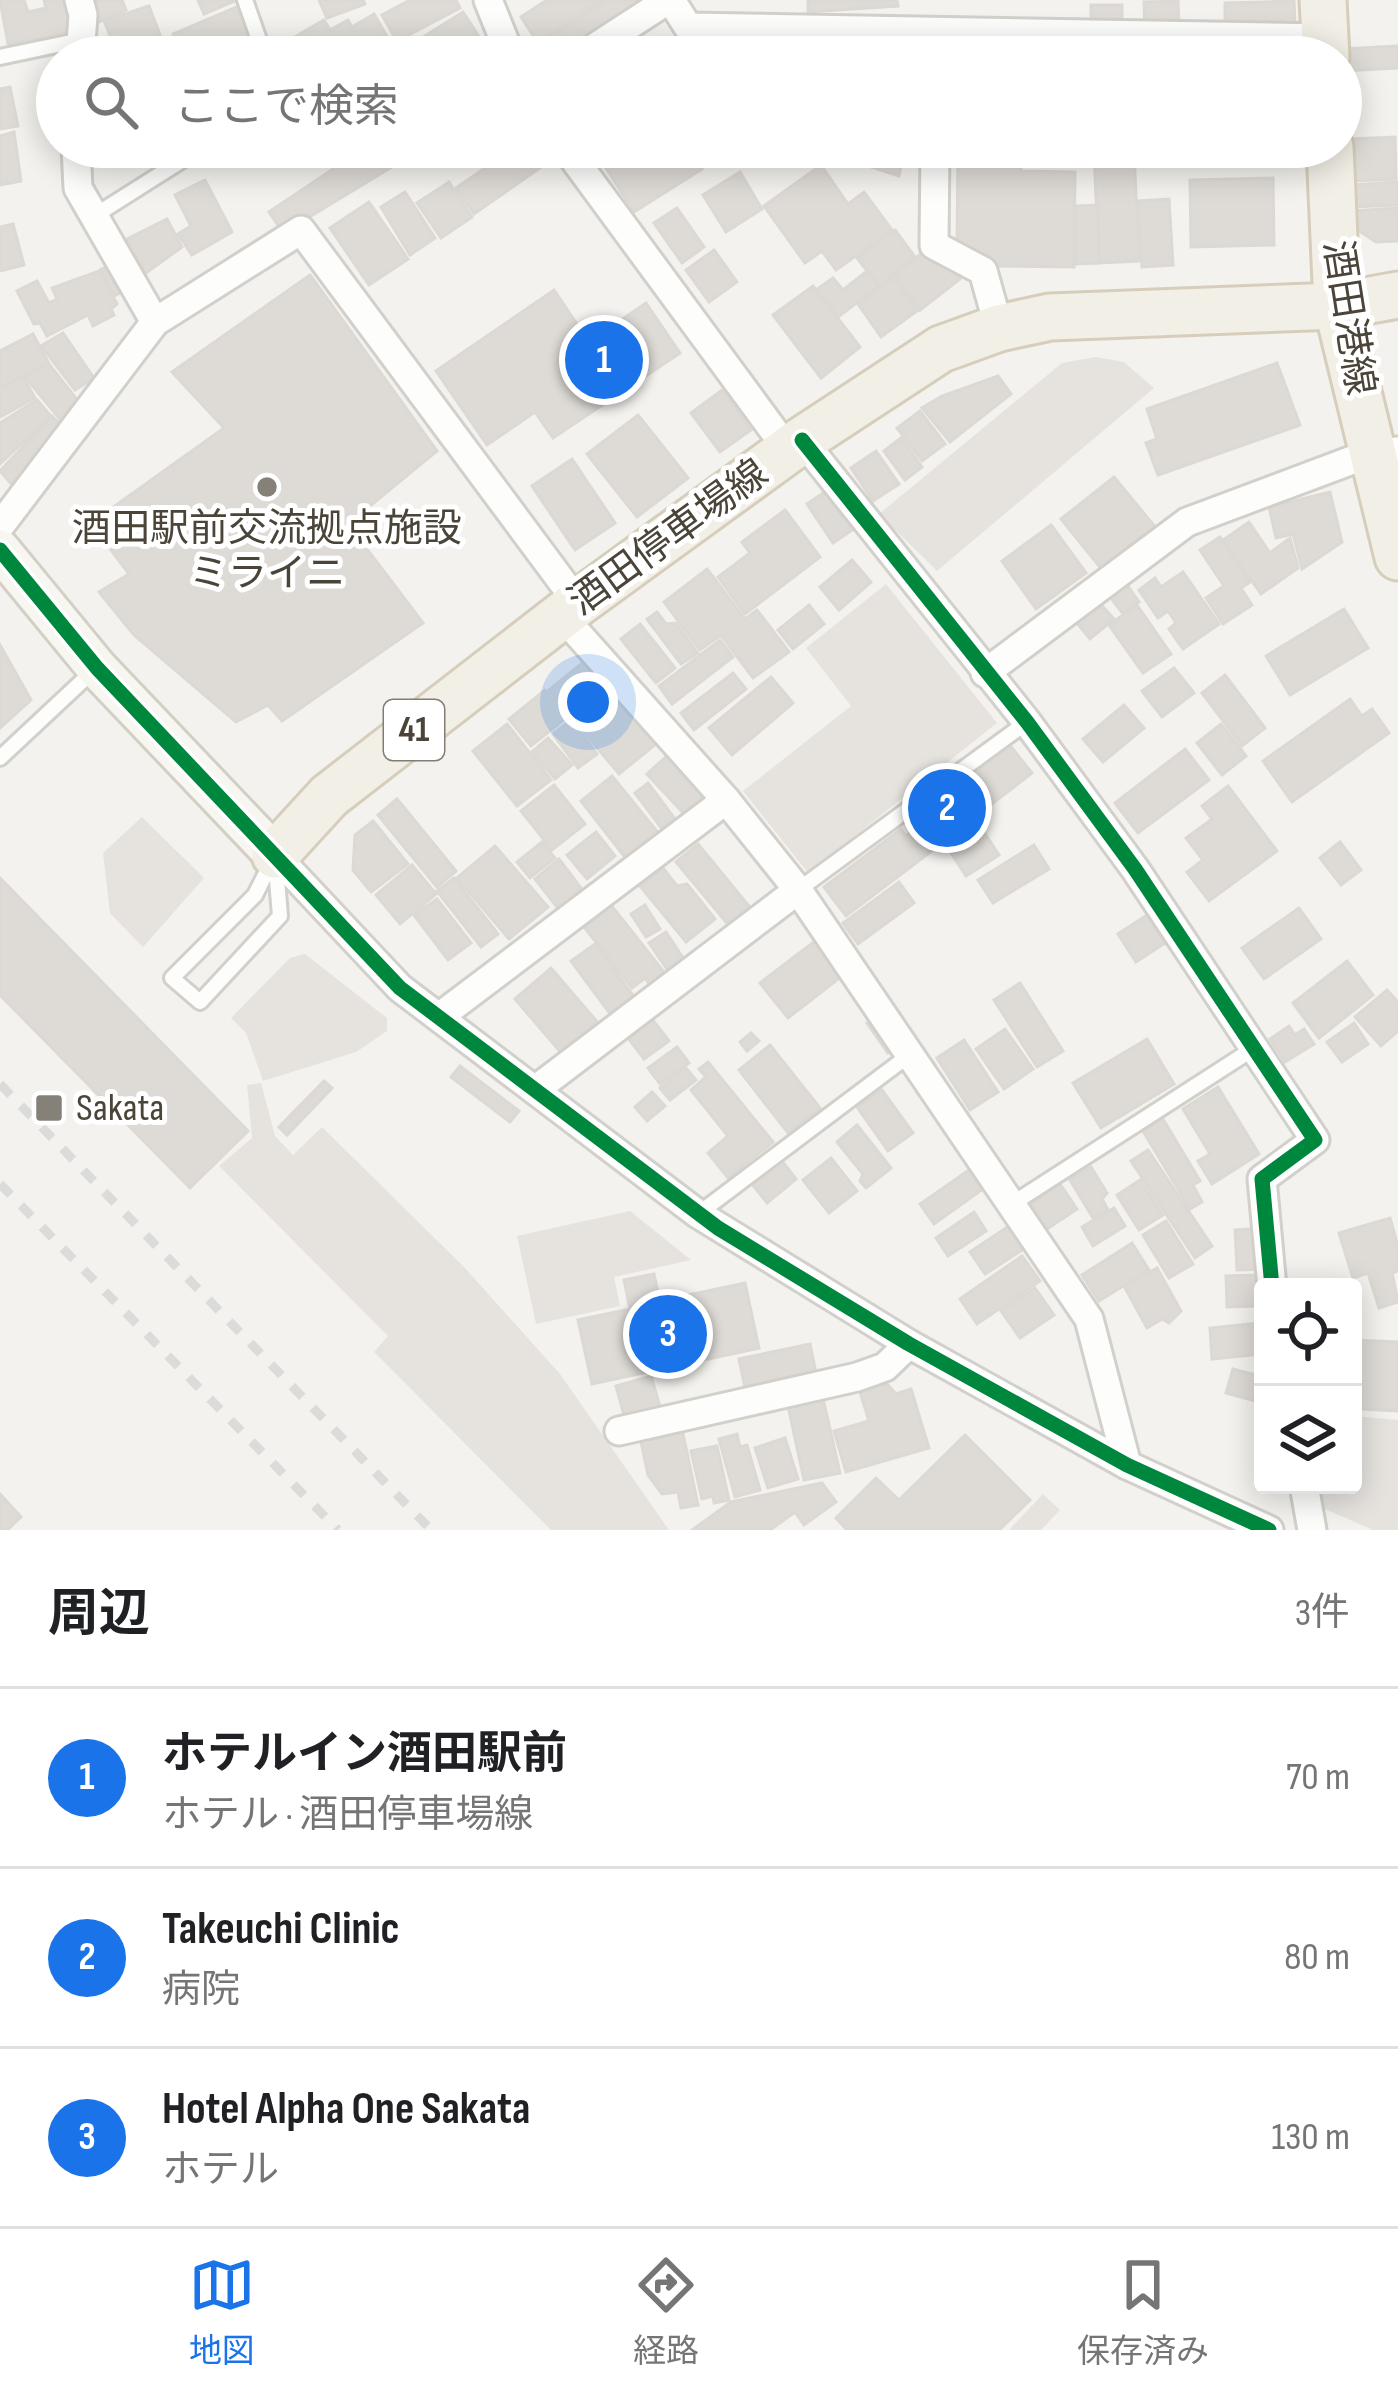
<!DOCTYPE html>
<html lang="ja">
<meta charset="utf-8">
<style>
:root{--surface:#fff;--page:#f2f2f2;--text:#202124;--muted:#757577;--line:#e0e0e0;--accent:#1a73e8}
body{margin:0;font-family:"Sofia Sans Condensed","Noto Sans JP",sans-serif;background:var(--page);color:var(--text)}
.controls{position:absolute;right:36px;bottom:36px;display:grid;overflow:hidden;border-radius:12px;box-shadow:0 6px 30px #0003}
.controls button{width:108px;height:108px;display:grid;place-items:center;padding:0;border:0;border-bottom:3px solid var(--line);background:var(--surface);color:var(--text);font:60px sans-serif}
.you{position:absolute;left:588px;top:702px;width:42px;height:42px;margin:-30px;border:9px solid #fff;border-radius:50%;background:#1a73e8;box-shadow:0 0 0 18px #1a73e833}
.badge{display:grid;place-items:center;width:78px;height:78px;border-radius:50%;background:var(--accent);color:#fff;font-size:39px;font-weight:700}
.pin{position:absolute;translate:-50% -50%;border:6px solid #fff;box-shadow:0 3px 12px #0006}
.list{margin:0;padding:0;list-style:none}
h2{display:flex;justify-content:space-between;align-items:center;height:156px;margin:0;padding:0 48px;font-size:51px}
h2 small{font-size:39px;font-weight:400;color:var(--muted)}
.list li{display:grid;grid-template-columns:78px 1fr auto;gap:36px;align-items:center;box-sizing:border-box;height:180px;padding:0 48px;border-top:3px solid var(--line)}
.list b{display:block;font-size:45px;white-space:nowrap}
.list p{margin:0;font-size:39px;white-space:nowrap;color:var(--muted)}
.list em{font-size:39px;font-style:normal;color:var(--muted)}
.icon{flex:none;width:66px;height:66px;fill:none;stroke:currentColor;stroke-width:2;stroke-linecap:round;stroke-linejoin:round}
.map{position:relative;flex:none;width:1398px;height:1530px;overflow:hidden}
.search{position:absolute;background:var(--surface);box-shadow:0 6px 30px #0003;left:36px;right:36px;top:36px;height:132px;display:flex;align-items:center;gap:30px;box-sizing:border-box;padding:0 42px;border-radius:66px;color:var(--muted);font-size:45px}
.sheet{height:696px;background:var(--surface)}
nav{display:flex;justify-content:space-around;align-items:center;box-sizing:border-box;height:168px;border-top:3px solid var(--line);background:var(--surface);font-size:33px;color:var(--muted)}
nav a{display:grid;justify-items:center;gap:6px}
nav .on{color:var(--accent)}
.map>svg:first-child{display:block}
.parking{fill:#e6e3df}
.building{fill:#dedbd6;stroke:#dcd9d4;stroke-width:3}
.lines{fill:none;stroke-linecap:round;stroke-linejoin:round}
.lane-casing{stroke:#d2d0cb;stroke-width:20}
.street-casing{stroke:#d2d0cb;stroke-width:33}
.secondary-casing{stroke:#d3cfc5;stroke-width:45}
.primary-casing{stroke:#d6cebb;stroke-width:51}
.lane{stroke:#fdfdfc;stroke-width:14}
.street{stroke:#fdfdfc;stroke-width:27}
.secondary{stroke:#f7f6f1;stroke-width:39}
.primary{stroke:#f2efe6;stroke-width:45}
.rail{stroke:#dbdbda;stroke-width:9;stroke-dasharray:15 15;stroke-linecap:butt}
.cycleway-casing{stroke:#fff;stroke-width:22}
.cycleway{stroke:#00873e;stroke-width:15}
.poi-dot{fill:#868178;stroke:#fff;stroke-width:4.5}
.labels{text-anchor:middle;dominant-baseline:central;stroke-width:10;stroke-linejoin:round;paint-order:stroke}
.shield{fill:#fff;stroke:#817c74;stroke-width:3}
.shield-label{font-size:36px;font-weight:bold;fill:#4b4439}
.street-label{font-size:39px;fill:#4b4439;stroke:#fff}
.poi-label{font-size:39px;fill:#4b4439;stroke:#fff}
</style>
<div class="map">
<svg width="1398" height="1530" viewBox="0 0 1398 1530">
<rect width="100%" height="100%" fill="#f4f2ee"/>
<g class="parking">
<polygon points="1096,357 1124,362 1154,388 937,571 879,514 1062,363"/>
<polygon points="886,584 997,723 808,873 743,791 851,706 806,648"/>
<polygon points="142,817 204,878 143,947 110,913 103,853"/>
<polygon points="305,954 387,1018 387,1031 356,1052 263,1081 246,1033 231,1018 290,958"/>
<polygon points="261,1083 275,1136 293,1155 322,1127 464,1267 560,1374 669,1530 551,1530 374,1352 388,1336 219,1166 252,1138 247,1085"/>
<polygon points="630,1211 691,1260 614,1277 620,1306 536,1324 517,1236"/>
<polygon points="1353,1416 1398,1420 1398,1530 1373,1530 1311,1503 1308,1485 1353,1485"/>
<polygon points="1043,1494 1060,1510 1041,1530 1009,1530"/>
</g>
<g class="building">
<polygon points="0,0 24,0 28,12 46,8 44,0 69,0 73,31 8,44"/>
<polygon points="122,0 126,10 97,23 88,1"/>
<polygon points="198,0 237,0 204,14"/>
<polygon points="319,0 363,0 365,4 327,18"/>
<polygon points="410,0 456,0 460,8 397,41 382,15"/>
<polygon points="547,0 603,0 538,43 521,17"/>
<polygon points="607,0 640,0 646,9 572,57 547,57 539,45"/>
<polygon points="808,0 897,0 898,6 808,12"/>
<polygon points="1178,1 1179,28 1145,30 1144,2"/>
<polygon points="1294,1 1295,26 1225,28 1225,3"/>
<polygon points="1091,5 1122,5 1122,29 1091,30"/>
<polygon points="149,6 160,35 117,52 104,21"/>
<polygon points="239,6 255,47 231,57 182,57 173,34"/>
<polygon points="463,12 492,57 378,57 395,46 401,51"/>
<polygon points="374,14 393,47 376,57 286,57 279,46 324,20 330,30 348,20 352,27"/>
<polygon points="1398,46 1398,68 1344,71 1343,49"/>
<polygon points="965,51 1016,53 1016,57 965,57"/>
<polygon points="1290,52 1290,57 1246,57 1245,54"/>
<polygon points="10,87 18,126 0,129 0,89"/>
<polygon points="14,132 21,181 0,185 0,136"/>
<polygon points="1395,137 1396,179 1352,181 1350,139"/>
<polygon points="366,147 381,147 395,165 283,233 269,212"/>
<polygon points="516,147 547,147 554,158 474,214 456,188"/>
<polygon points="631,147 700,147 691,153 702,169 634,212 604,165"/>
<polygon points="859,147 905,147 899,176 856,162"/>
<polygon points="958,149 1021,149 1021,171 1075,172 1074,267 998,266 957,244"/>
<polygon points="1134,151 1139,261 1099,263 1094,153"/>
<polygon points="821,165 848,204 864,192 892,230 836,270 822,251 805,263 764,206"/>
<polygon points="740,172 762,209 726,232 703,195"/>
<polygon points="1273,178 1274,245 1191,247 1190,180"/>
<polygon points="205,180 232,232 192,255 178,234 191,226 175,195"/>
<polygon points="449,182 472,217 441,238 417,203"/>
<polygon points="1398,182 1398,205 1352,207 1351,185"/>
<polygon points="405,192 435,238 410,255 381,207"/>
<polygon points="1169,199 1173,265 1142,267 1138,201"/>
<polygon points="369,202 408,259 369,285 330,228"/>
<polygon points="1098,205 1099,263 1076,264 1075,206"/>
<polygon points="677,208 704,247 682,263 654,223"/>
<polygon points="1398,208 1398,241 1376,242 1353,227 1352,211"/>
<polygon points="167,219 182,247 146,273 123,241"/>
<polygon points="13,224 24,265 0,271 0,227"/>
<polygon points="895,230 915,257 879,286 857,258"/>
<polygon points="933,245 960,279 920,310 894,274"/>
<polygon points="714,250 737,282 709,302 686,270"/>
<polygon points="114,263 128,289 114,296 100,270"/>
<polygon points="99,271 117,304 111,309 114,315 93,326 88,315 47,336 40,323 34,324 17,291 37,281 49,303 57,299 52,288"/>
<polygon points="867,271 879,286 838,317 816,290 833,278 843,290"/>
<polygon points="310,275 437,451 348,524 423,623 282,721 268,705 236,722 134,635 99,592 129,574 91,523 224,428 172,372"/>
<polygon points="893,277 917,311 881,337 858,304"/>
<polygon points="813,286 860,347 821,378 773,315"/>
<polygon points="554,290 589,342 646,303 680,353 553,438 535,412 487,445 436,371"/>
<polygon points="63,333 94,378 75,390 41,346"/>
<polygon points="33,334 48,362 0,388 0,351"/>
<polygon points="1277,363 1300,425 1158,475 1146,443 1157,439 1147,409"/>
<polygon points="49,364 85,410 64,424 25,377"/>
<polygon points="998,376 1011,394 950,442 922,408 942,396"/>
<polygon points="23,377 35,398 0,417 0,389"/>
<polygon points="722,390 751,430 720,452 691,413"/>
<polygon points="37,400 51,416 0,464 0,423"/>
<polygon points="920,411 945,444 922,461 897,428"/>
<polygon points="638,415 688,478 637,517 587,454"/>
<polygon points="52,416 69,433 16,489 0,471"/>
<polygon points="901,438 922,467 905,480 884,451"/>
<polygon points="876,451 899,484 873,501 851,468"/>
<polygon points="572,459 615,523 575,550 532,486"/>
<polygon points="1114,477 1156,528 1103,571 1061,519"/>
<polygon points="826,491 852,530 833,543 807,504"/>
<polygon points="1330,492 1342,542 1302,569 1293,534 1276,538 1269,507"/>
<polygon points="785,510 820,557 745,614 718,577 750,553 742,542"/>
<polygon points="1249,522 1270,553 1290,538 1298,568 1261,594 1223,540"/>
<polygon points="1051,525 1086,573 1036,609 1002,561"/>
<polygon points="1220,537 1250,582 1241,588 1252,605 1223,624 1206,598 1224,586 1200,550"/>
<polygon points="852,560 871,582 839,610 820,587"/>
<polygon points="707,569 745,619 757,610 789,652 753,678 721,635 700,650 664,602"/>
<polygon points="1183,572 1219,624 1183,649 1169,629 1176,623 1168,611 1158,618 1139,590 1155,578 1161,587"/>
<polygon points="1125,582 1139,602 1123,614 1108,594"/>
<polygon points="1095,598 1114,619 1090,639 1072,617"/>
<polygon points="809,605 824,624 793,649 778,630"/>
<polygon points="1137,605 1171,654 1143,673 1109,625"/>
<polygon points="1344,609 1368,648 1290,695 1266,656"/>
<polygon points="657,612 666,624 676,623 698,653 681,664 647,619"/>
<polygon points="640,624 675,668 656,683 621,639"/>
<polygon points="720,640 733,657 672,704 659,686"/>
<polygon points="0,645 31,700 0,728"/>
<polygon points="587,659 657,743 619,774 549,690"/>
<polygon points="1174,668 1194,693 1162,717 1142,691"/>
<polygon points="733,673 746,689 694,730 681,713"/>
<polygon points="1225,675 1265,728 1242,746 1202,693"/>
<polygon points="771,677 793,703 732,755 709,728"/>
<polygon points="545,690 567,717 531,746 509,719"/>
<polygon points="1350,699 1362,716 1372,709 1389,733 1292,802 1263,761"/>
<polygon points="1124,705 1144,728 1103,762 1083,739"/>
<polygon points="571,720 597,754 578,768 553,734"/>
<polygon points="507,724 551,780 517,806 473,751"/>
<polygon points="1221,724 1246,756 1222,775 1197,743"/>
<polygon points="548,738 572,765 555,779 532,752"/>
<polygon points="1008,743 1032,773 944,841 920,811"/>
<polygon points="1185,749 1209,780 1138,833 1115,803"/>
<polygon points="670,753 709,796 686,816 647,774"/>
<polygon points="612,776 660,835 628,861 581,801"/>
<polygon points="648,783 678,823 665,833 635,793"/>
<polygon points="554,785 585,824 552,850 521,811"/>
<polygon points="1228,786 1277,851 1209,901 1187,872 1203,860 1186,838 1212,819 1202,806"/>
<polygon points="397,799 456,871 437,887 378,815"/>
<polygon points="373,821 408,864 371,892 353,870 355,835"/>
<polygon points="924,823 941,844 846,916 824,887 901,829 906,836"/>
<polygon points="982,829 999,855 966,876 949,850"/>
<polygon points="596,832 615,856 587,879 567,855"/>
<polygon points="542,842 555,858 530,878 517,862"/>
<polygon points="1340,842 1361,870 1341,885 1320,858"/>
<polygon points="698,844 753,911 732,929 676,862"/>
<polygon points="1034,845 1049,869 993,903 978,880"/>
<polygon points="495,846 548,907 509,939 457,878"/>
<polygon points="559,859 584,892 560,911 535,879"/>
<polygon points="412,865 436,894 400,924 376,895"/>
<polygon points="663,868 677,886 687,884 715,919 686,942 640,886"/>
<polygon points="0,878 248,1131 190,1188 0,995"/>
<polygon points="454,878 498,934 481,947 437,891"/>
<polygon points="899,882 914,903 858,944 843,923"/>
<polygon points="437,899 471,943 448,960 414,915"/>
<polygon points="611,905 667,976 652,988 645,978 632,988 584,927"/>
<polygon points="645,905 660,929 646,937 631,914"/>
<polygon points="1299,908 1321,939 1264,979 1242,948"/>
<polygon points="1147,915 1165,943 1136,962 1118,934"/>
<polygon points="666,932 687,964 671,975 649,943"/>
<polygon points="815,941 842,976 788,1018 760,983"/>
<polygon points="595,944 635,998 611,1015 571,961"/>
<polygon points="1347,961 1373,995 1319,1038 1293,1003"/>
<polygon points="551,968 605,1031 569,1062 515,999"/>
<polygon points="1020,983 1063,1051 1037,1067 994,1000"/>
<polygon points="1387,990 1398,1002 1398,1031 1381,1046 1355,1017"/>
<polygon points="652,1019 669,1041 644,1059 628,1038"/>
<polygon points="872,1019 901,1043 888,1053 867,1023"/>
<polygon points="1354,1023 1368,1044 1342,1062 1327,1042"/>
<polygon points="1289,1026 1295,1035 1304,1029 1314,1044 1285,1062 1270,1039"/>
<polygon points="1005,1029 1033,1069 1004,1089 976,1049"/>
<polygon points="751,1033 759,1041 747,1051 740,1042"/>
<polygon points="1147,1039 1174,1084 1101,1128 1073,1083"/>
<polygon points="964,1040 998,1092 970,1110 937,1058"/>
<polygon points="770,1045 820,1108 788,1133 739,1070"/>
<polygon points="677,1047 689,1063 660,1084 648,1068"/>
<polygon points="708,1062 773,1142 728,1178 708,1153 728,1136 691,1090 706,1077 699,1069"/>
<polygon points="460,1066 519,1111 510,1122 451,1077"/>
<polygon points="686,1068 696,1080 670,1100 660,1088"/>
<polygon points="324,1081 332,1088 287,1135 279,1127"/>
<polygon points="1218,1087 1259,1154 1212,1184 1198,1161 1210,1154 1183,1109"/>
<polygon points="882,1090 913,1133 888,1151 857,1107"/>
<polygon points="652,1092 665,1106 647,1121 635,1107"/>
<polygon points="1163,1119 1200,1181 1193,1185 1202,1202 1190,1209 1143,1131"/>
<polygon points="857,1125 891,1168 866,1188 860,1181 863,1174 837,1142"/>
<polygon points="1148,1150 1212,1246 1195,1258 1131,1161"/>
<polygon points="831,1158 857,1191 829,1213 803,1180"/>
<polygon points="782,1161 796,1179 767,1203 752,1184"/>
<polygon points="1091,1167 1107,1193 1102,1199 1108,1210 1093,1218 1070,1180"/>
<polygon points="969,1170 983,1189 934,1224 920,1204"/>
<polygon points="1140,1180 1163,1215 1139,1230 1117,1195"/>
<polygon points="1060,1184 1077,1209 1044,1231 1027,1206"/>
<polygon points="1114,1208 1125,1226 1093,1246 1082,1227"/>
<polygon points="974,1212 986,1231 948,1256 936,1238"/>
<polygon points="1390,1218 1398,1246 1398,1271 1392,1273 1398,1302 1379,1308 1368,1273 1353,1278 1339,1233"/>
<polygon points="1166,1221 1193,1264 1169,1278 1143,1235"/>
<polygon points="1015,1222 1030,1245 985,1274 970,1252"/>
<polygon points="1263,1228 1266,1269 1237,1270 1235,1230"/>
<polygon points="1132,1243 1149,1270 1099,1301 1082,1275"/>
<polygon points="1022,1256 1040,1281 977,1324 960,1299"/>
<polygon points="1157,1268 1181,1311 1169,1323 1162,1319 1147,1328 1124,1286"/>
<polygon points="654,1274 660,1301 745,1283 759,1348 592,1384 578,1320 630,1309 624,1280"/>
<polygon points="1256,1275 1258,1306 1227,1307 1226,1276"/>
<polygon points="1035,1288 1054,1315 1020,1338 1001,1311"/>
<polygon points="1260,1323 1263,1354 1212,1359 1210,1328"/>
<polygon points="1353,1340 1398,1342 1398,1411 1362,1409 1363,1389 1353,1388"/>
<polygon points="810,1344 817,1378 746,1393 739,1359"/>
<polygon points="1233,1369 1263,1377 1263,1403 1226,1393"/>
<polygon points="651,1376 661,1410 625,1419 616,1386"/>
<polygon points="887,1384 896,1394 911,1389 929,1448 846,1472 834,1431 869,1421 860,1392"/>
<polygon points="823,1398 840,1473 804,1480 788,1406"/>
<polygon points="682,1429 698,1505 681,1508 678,1492 662,1494 648,1475 640,1437"/>
<polygon points="737,1434 740,1447 747,1445 760,1490 735,1497 719,1439"/>
<polygon points="965,1435 1030,1500 999,1530 847,1530 836,1518 876,1478 899,1500"/>
<polygon points="785,1438 798,1479 768,1488 755,1448"/>
<polygon points="717,1446 729,1500 714,1503 713,1496 702,1499 691,1451"/>
<polygon points="822,1483 836,1502 804,1525 795,1512 770,1530 692,1530 731,1502"/>
<polygon points="0,1494 21,1517 7,1530 0,1530"/>
</g>
<g class="lines">
<defs>
<g id="lane">
<polyline points="245,0 265,57"/>
<polyline points="0,57 81,40"/>
<polyline points="94,216 203,147"/>
<polyline points="0,758 93,671"/>
<polygon points="275,855 280,916 200,1002 172,978 255,895"/>
<polyline points="798,890 1027,722"/>
<polyline points="1012,1204 1256,1047"/>
<polyline points="698,1214 912,1053"/>
</g>
<g id="street">
<polyline points="79,0 83,15 80,57"/>
<polyline points="488,0 511,57"/>
<polyline points="671,0 688,27 1325,38"/>
<polyline points="580,57 668,0"/>
<polyline points="76,147 78,188 155,322"/>
<polyline points="565,147 788,450"/>
<polyline points="935,147 934,245 983,271 999,328"/>
<polyline points="802,440 1027,722 1135,869 1315,1140 1262,1179 1272,1287"/>
<polyline points="0,526 155,322 301,230 578,603"/>
<polyline points="562,616 726,800 798,890 1089,1319 1127,1465"/>
<polyline points="985,673 1187,522 1371,453 1398,451"/>
<polyline points="275,855 400,988 698,1214 909,1344 1127,1465 1269,1530"/>
<polyline points="439,1017 726,800"/>
<polyline points="535,1090 798,890"/>
<polyline points="619,1431 857,1377 885,1367 909,1344"/>
<polyline points="1304,1485 1312,1530"/>
</g>
<polyline id="secondary" points="0,550 97,668 275,855"/>
<g id="primary">
<polyline points="1323,0 1326,57"/>
<polyline points="1330,147 1337,306 1398,557"/>
<polyline points="275,855 329,796 578,603 802,440 941,349 999,328 1050,317 1337,306 1398,295"/>
</g>
</defs>
<use href="#lane" class="lane-casing"/>
<use href="#street" class="street-casing"/>
<use href="#secondary" class="secondary-casing"/>
<use href="#primary" class="primary-casing"/>
<use href="#lane" class="lane"/>
<use href="#street" class="street"/>
<use href="#secondary" class="secondary"/>
<use href="#primary" class="primary"/>
<g class="rail">
<polyline points="0,1084 431,1530"/>
<polyline points="0,1184 338,1530"/>
</g>
<defs>
<g id="cycleway">
<polyline points="802,440 1027,722 1135,869 1315,1140 1262,1179 1272,1287"/>
<polyline points="0,550 97,668 400,988 718,1228 909,1344 1127,1465 1269,1530"/>
</g>
</defs>
<use href="#cycleway" class="cycleway-casing"/>
<use href="#cycleway" class="cycleway"/>
</g>
<g class="poi-dot">
<circle cx="267" cy="487" r="12"/>
<rect x="34" y="1093" width="30" height="30" rx="6"/>
</g>
<g class="labels">
<rect class="shield" x="384" y="700" width="60" height="60" rx="9"/>
<g class="shield-label">
<text x="414" y="730">41</text>
</g>
<g class="street-label">
<text transform="translate(1348 318) rotate(81)">酒田港線</text>
<text transform="translate(669 538) rotate(-36)">酒田停車場線</text>
</g>
<g class="poi-label">
<text x="267" y="529">酒田駅前交流拠点施設<tspan x="267" dy="45">ミライニ</tspan></text>
<text x="76" y="1108" text-anchor="start">Sakata</text>
</g>
</g>
</svg>
<div class="controls">
<button><svg class="icon" aria-label="locate" viewBox="0 0 24 24"><circle cx="12" cy="12" r="6"/><path d="M12 2v4M12 18v4M2 12h4M18 12h4"/></svg></button>
<button><svg class="icon" aria-label="layers" viewBox="0 0 24 24"><path d="M12 4l9 5-9 5-9-5zM3 14l9 5 9-5"/></svg></button>
</div>
<div class="you"></div>
<div class="pin badge" style="left:604px;top:360px">1</div>
<div class="pin badge" style="left:947px;top:808px">2</div>
<div class="pin badge" style="left:668px;top:1334px">3</div>
<div class="search"><svg class="icon" aria-label="search" viewBox="0 0 24 24"><circle cx="10" cy="10" r="6"/><path d="M15 15l6 6"/></svg>ここで検索</div>
</div>
<section class="sheet">
<h2>周辺<small>3件</small></h2>
<ul class="list">
<li><span class="badge">1</span><div><b>ホテルイン酒田駅前</b><p>ホテル · 酒田停車場線</p></div><em>70 m</em></li>
<li><span class="badge">2</span><div><b>Takeuchi Clinic</b><p>病院</p></div><em>80 m</em></li>
<li><span class="badge">3</span><div><b>Hotel Alpha One Sakata</b><p>ホテル</p></div><em>130 m</em></li>
</ul>
</section>
<nav>
<a class="on"><svg class="icon" aria-label="map" viewBox="0 0 24 24"><path d="M3 6l6-2 6 2 6-2v14l-6 2-6-2-6 2zM9 4v14M15 6v14"/></svg>地図</a>
<a><svg class="icon" aria-label="directions" viewBox="0 0 24 24"><path d="M12 3l9 9-9 9-9-9zM9 14v-3h6M13 9l2 2-2 2"/></svg>経路</a>
<a><svg class="icon" aria-label="saved" viewBox="0 0 24 24"><path d="M7 4h10v16l-5-4-5 4z"/></svg>保存済み</a>
</nav>
